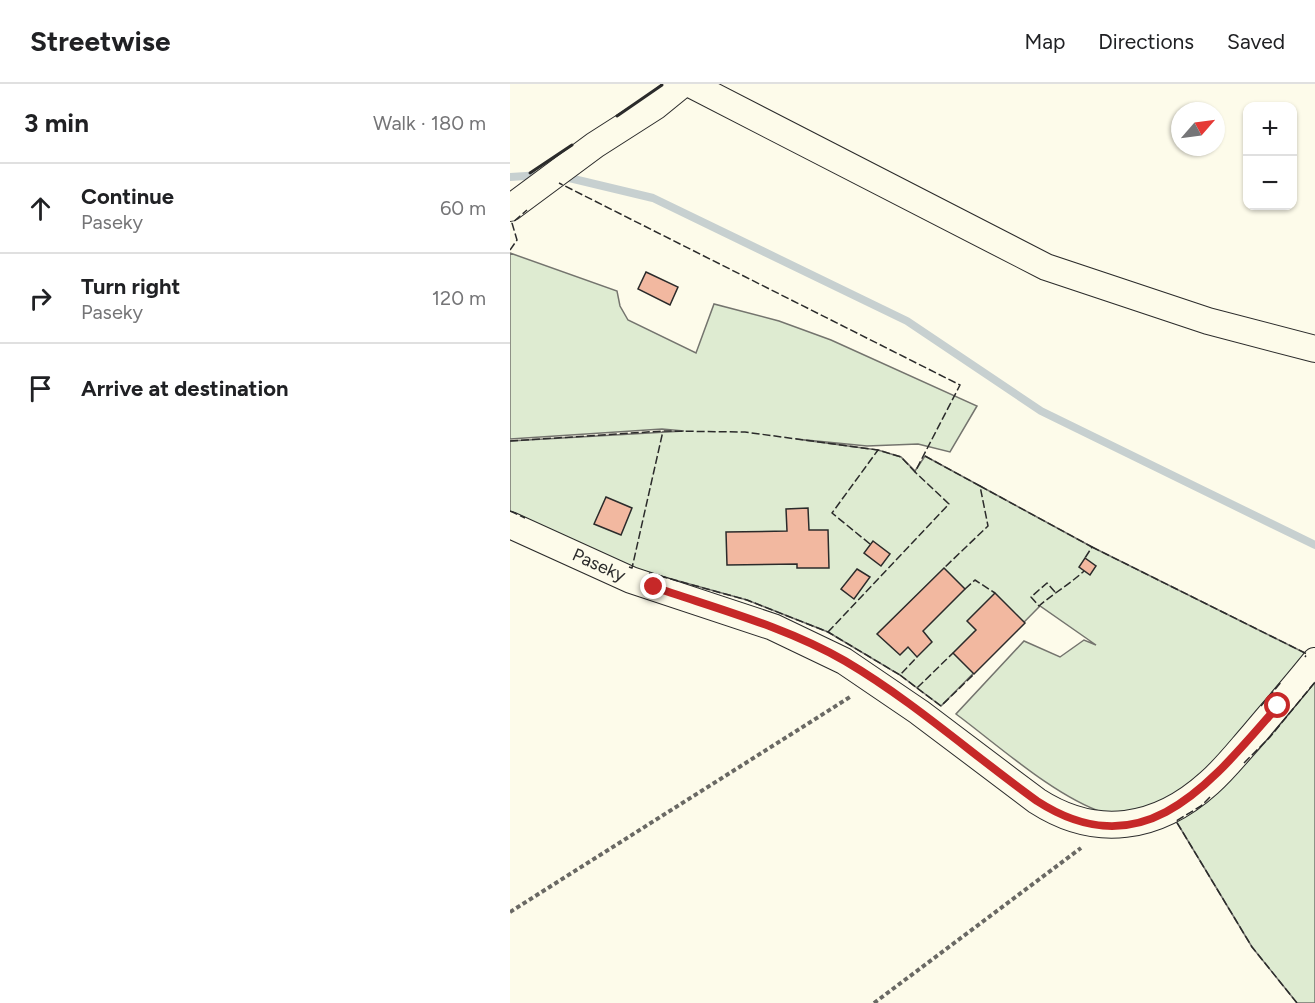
<!DOCTYPE html>
<meta charset="utf-8">
<style>
:root{--surface:#fff;--page:#f6f6f6;--text:#202124;--muted:#757577;--line:#e0e0e0}
body{margin:0;font-family:Figtree,sans-serif;background:var(--page);color:var(--text)}
.controls{position:absolute;right:18px;top:18px;display:grid;overflow:hidden;border-radius:12px;box-shadow:0 2px 4px #0004}
.controls button{width:54px;height:54px;display:grid;place-items:center;padding:0;border:0;border-bottom:2px solid var(--line);background:var(--surface);color:var(--text);font:30px sans-serif}
.compass{position:absolute;left:661px;top:18px;width:54px;height:54px;border-radius:50%;background:var(--surface);box-shadow:0 2px 4px #0004;rotate:62deg}
.stop{position:absolute;width:18px;height:18px;margin:-14px;border:4px solid #c62828;border-radius:50%;background:#fff}
.stop.end{background:#c62828;border-color:#fff;box-shadow:0 2px 6px #0008}
.list{margin:0;padding:0;list-style:none}
h2{display:flex;justify-content:space-between;align-items:center;height:78px;margin:0;padding:0 24px;font-size:26px}
h2 small{font-size:20px;font-weight:400;color:var(--muted)}
.list li{display:grid;grid-template-columns:39px 1fr auto;gap:18px;align-items:center;box-sizing:border-box;height:90px;padding:0 24px;border-top:2px solid var(--line)}
.list b{display:block;font-size:22px;white-space:nowrap}
.list p{margin:0;font-size:20px;white-space:nowrap;color:var(--muted)}
.list em{font-size:20px;font-style:normal;color:var(--muted)}
.icon{flex:none;width:33px;height:33px;fill:none;stroke:currentColor;stroke-width:2;stroke-linecap:round;stroke-linejoin:round}
.map{position:relative;flex:none;width:805px;height:919px;overflow:hidden}
header{display:flex;align-items:center;gap:36px;box-sizing:border-box;height:84px;padding:0 30px;background:var(--surface);border-bottom:2px solid var(--line)}
header strong{font-size:28px}
nav{display:flex;gap:33px;margin-inline-start:auto;font-size:21px}
main{display:flex}
aside{flex:1;background:var(--surface)}
.map>svg:first-child{display:block}
.green{fill:#deebd1;stroke:#74746e;stroke-width:1.5}
.lines{fill:none;stroke-linecap:round;stroke-linejoin:round}
.stream{stroke:#c7d0d0;stroke-width:8}
.building{fill:#f2b8a0;stroke:#2b2b2b;stroke-width:1.5}
.minor-casing{stroke:#2b2b2b;stroke-width:28}
.path{stroke:#6a6964;stroke-width:4;stroke-dasharray:4.5 3;stroke-linecap:butt}
.minor{stroke:#fdfbea;stroke-width:26}
.fence{stroke:#2b2b2b;stroke-width:1.5;stroke-dasharray:8 3;stroke-linecap:butt}
.wall{stroke:#2b2b2b;stroke-width:3}
.route{stroke:#c62828;stroke-width:8}
.labels{text-anchor:middle;dominant-baseline:central;stroke-width:4.5;stroke-linejoin:round;paint-order:stroke}
.street-label{font-size:18px;fill:#2b2b2b;stroke:#fdfbea}
</style>
<header>
<strong>Streetwise</strong>
<nav><a>Map</a><a>Directions</a><a>Saved</a></nav>
</header>
<main>
<aside>
<h2>3 min<small>Walk · 180 m</small></h2>
<ul class="list">
<li><svg class="icon" aria-label="ahead" viewBox="0 0 24 24"><path d="M12 20V5M6 11l6-6 6 6"/></svg><div><b>Continue</b><p>Paseky</p></div><em>60 m</em></li>
<li><svg class="icon" aria-label="right" viewBox="0 0 24 24"><path d="M7 20v-9h11M14 6l5 5-5 5"/></svg><div><b>Turn right</b><p>Paseky</p></div><em>120 m</em></li>
<li><svg class="icon" aria-label="arrive" viewBox="0 0 24 24"><path d="M6 21V4h12l-3 4 3 4H6"/></svg><div><b>Arrive at destination</b></div></li>
</ul>
</aside>
<div class="map">
<svg width="805" height="919" viewBox="0 0 805 919">
<rect width="100%" height="100%" fill="#fdfbea"/>
<g class="green">
<path d="M0,169L107,207L110,222L118,236L186,269L204,220L269,237L321,256L467,322L440,368L408,360L357,362L286,355L368,366L391,373L405,387L415,372L582,463L797,570C785,584 771,597 760,611C723,656 691,710 630,726C619,729 605,732 594,729C544,712 489,662 446,630L514,557L550,573L574,556L586,561L530,522L431,622L390,591L318,548L237,516L122,484L0,427V357L174,347L152,345L0,355Z"/>
<path d="M805,598V919H787L742,863L666,737C722,704 764,648 805,598Z"/>
</g>
<g class="lines">
<g class="stream">
<polyline points="51,92 143,114 397,237 531,327 805,461"/>
<polyline points="0,93 32,91"/>
</g>
</g>
<g class="building">
<polygon points="136,188 168,203 160,221 128,205"/>
<polygon points="96,413 122,424 111,451 84,440"/>
<polygon points="298,424 299,446 318,446 319,484 287,484 287,480 217,481 216,448 277,447 276,425"/>
<polygon points="363,457 380,470 371,482 354,469"/>
<polygon points="575,474 586,482 580,491 569,483"/>
<polygon points="434,484 455,505 413,547 422,558 407,573 398,563 390,571 367,550"/>
<polygon points="347,485 360,493 344,515 331,505"/>
<polygon points="485,509 515,539 464,590 443,569 466,546 457,537"/>
</g>
<g class="lines">
<defs>
<g id="minor">
<polyline points="180,0 536,183 698,237 805,265"/>
<polyline points="0,124 85,61 146,22 173,0"/>
<path d="M0,441L121,496L263,543L334,577L409,628L527,717C586,755 647,746 699,699C715,685 729,667 743,651C764,626 785,602 805,577"/>
</g>
</defs>
<use href="#minor" class="minor-casing"/>
<g class="path">
<polyline points="0,828 340,613"/>
<polyline points="364,919 571,764"/>
</g>
<use href="#minor" class="minor"/>
<g class="fence">
<polyline points="0,166 7,156 2,139 17,126"/>
<polyline points="0,357 153,347 235,348 368,366 391,373 405,388 450,301 49,99"/>
<polyline points="415,372 470,402 478,442 434,484"/>
<polyline points="470,402 582,463 575,474"/>
<polyline points="0,427 15,434"/>
<polyline points="360,460 322,429 368,366"/>
<polyline points="582,463 797,570 795,573"/>
<polyline points="119,483 122,484 153,347"/>
<polyline points="139,489 237,516 318,548 390,591 407,573"/>
<polyline points="455,505 465,496 485,509"/>
<path d="M545,508L537,499L521,513L529,522C544,509 560,500 574,487"/>
<polyline points="318,548 439,420 405,388"/>
<polyline points="390,591 407,604 443,569"/>
<polyline points="407,604 431,622 464,590"/>
<polyline points="751,622 772,597"/>
<polyline points="734,679 760,653 805,598"/>
<polyline points="700,713 691,722 666,737 742,863 787,919"/>
</g>
<g class="wall">
<polyline points="107,32 152,1"/>
<polyline points="20,89 62,61"/>
</g>
</g>
<g class="lines">
<path class="route" d="M144,503C208,525 276,543 335,577C403,617 463,671 527,717C635,787 702,697 768,622"/>
</g>
<g class="labels">
<g class="street-label">
<text transform="translate(89 481) rotate(24)">Paseky</text>
</g>
</g>
</svg>
<div class="controls">
<button>+</button>
<button>−</button>
</div>
<svg class="compass" viewBox="-18 -18 36 36"><path d="M0-13l5 13h-10z" fill="#e53935"/><path d="M0 13l5-13h-10z" fill="#757577"/></svg>
<div class="stop" style="left:768px;top:622px"></div>
<div class="stop end" style="left:144px;top:503px"></div>
</div>
</main>
